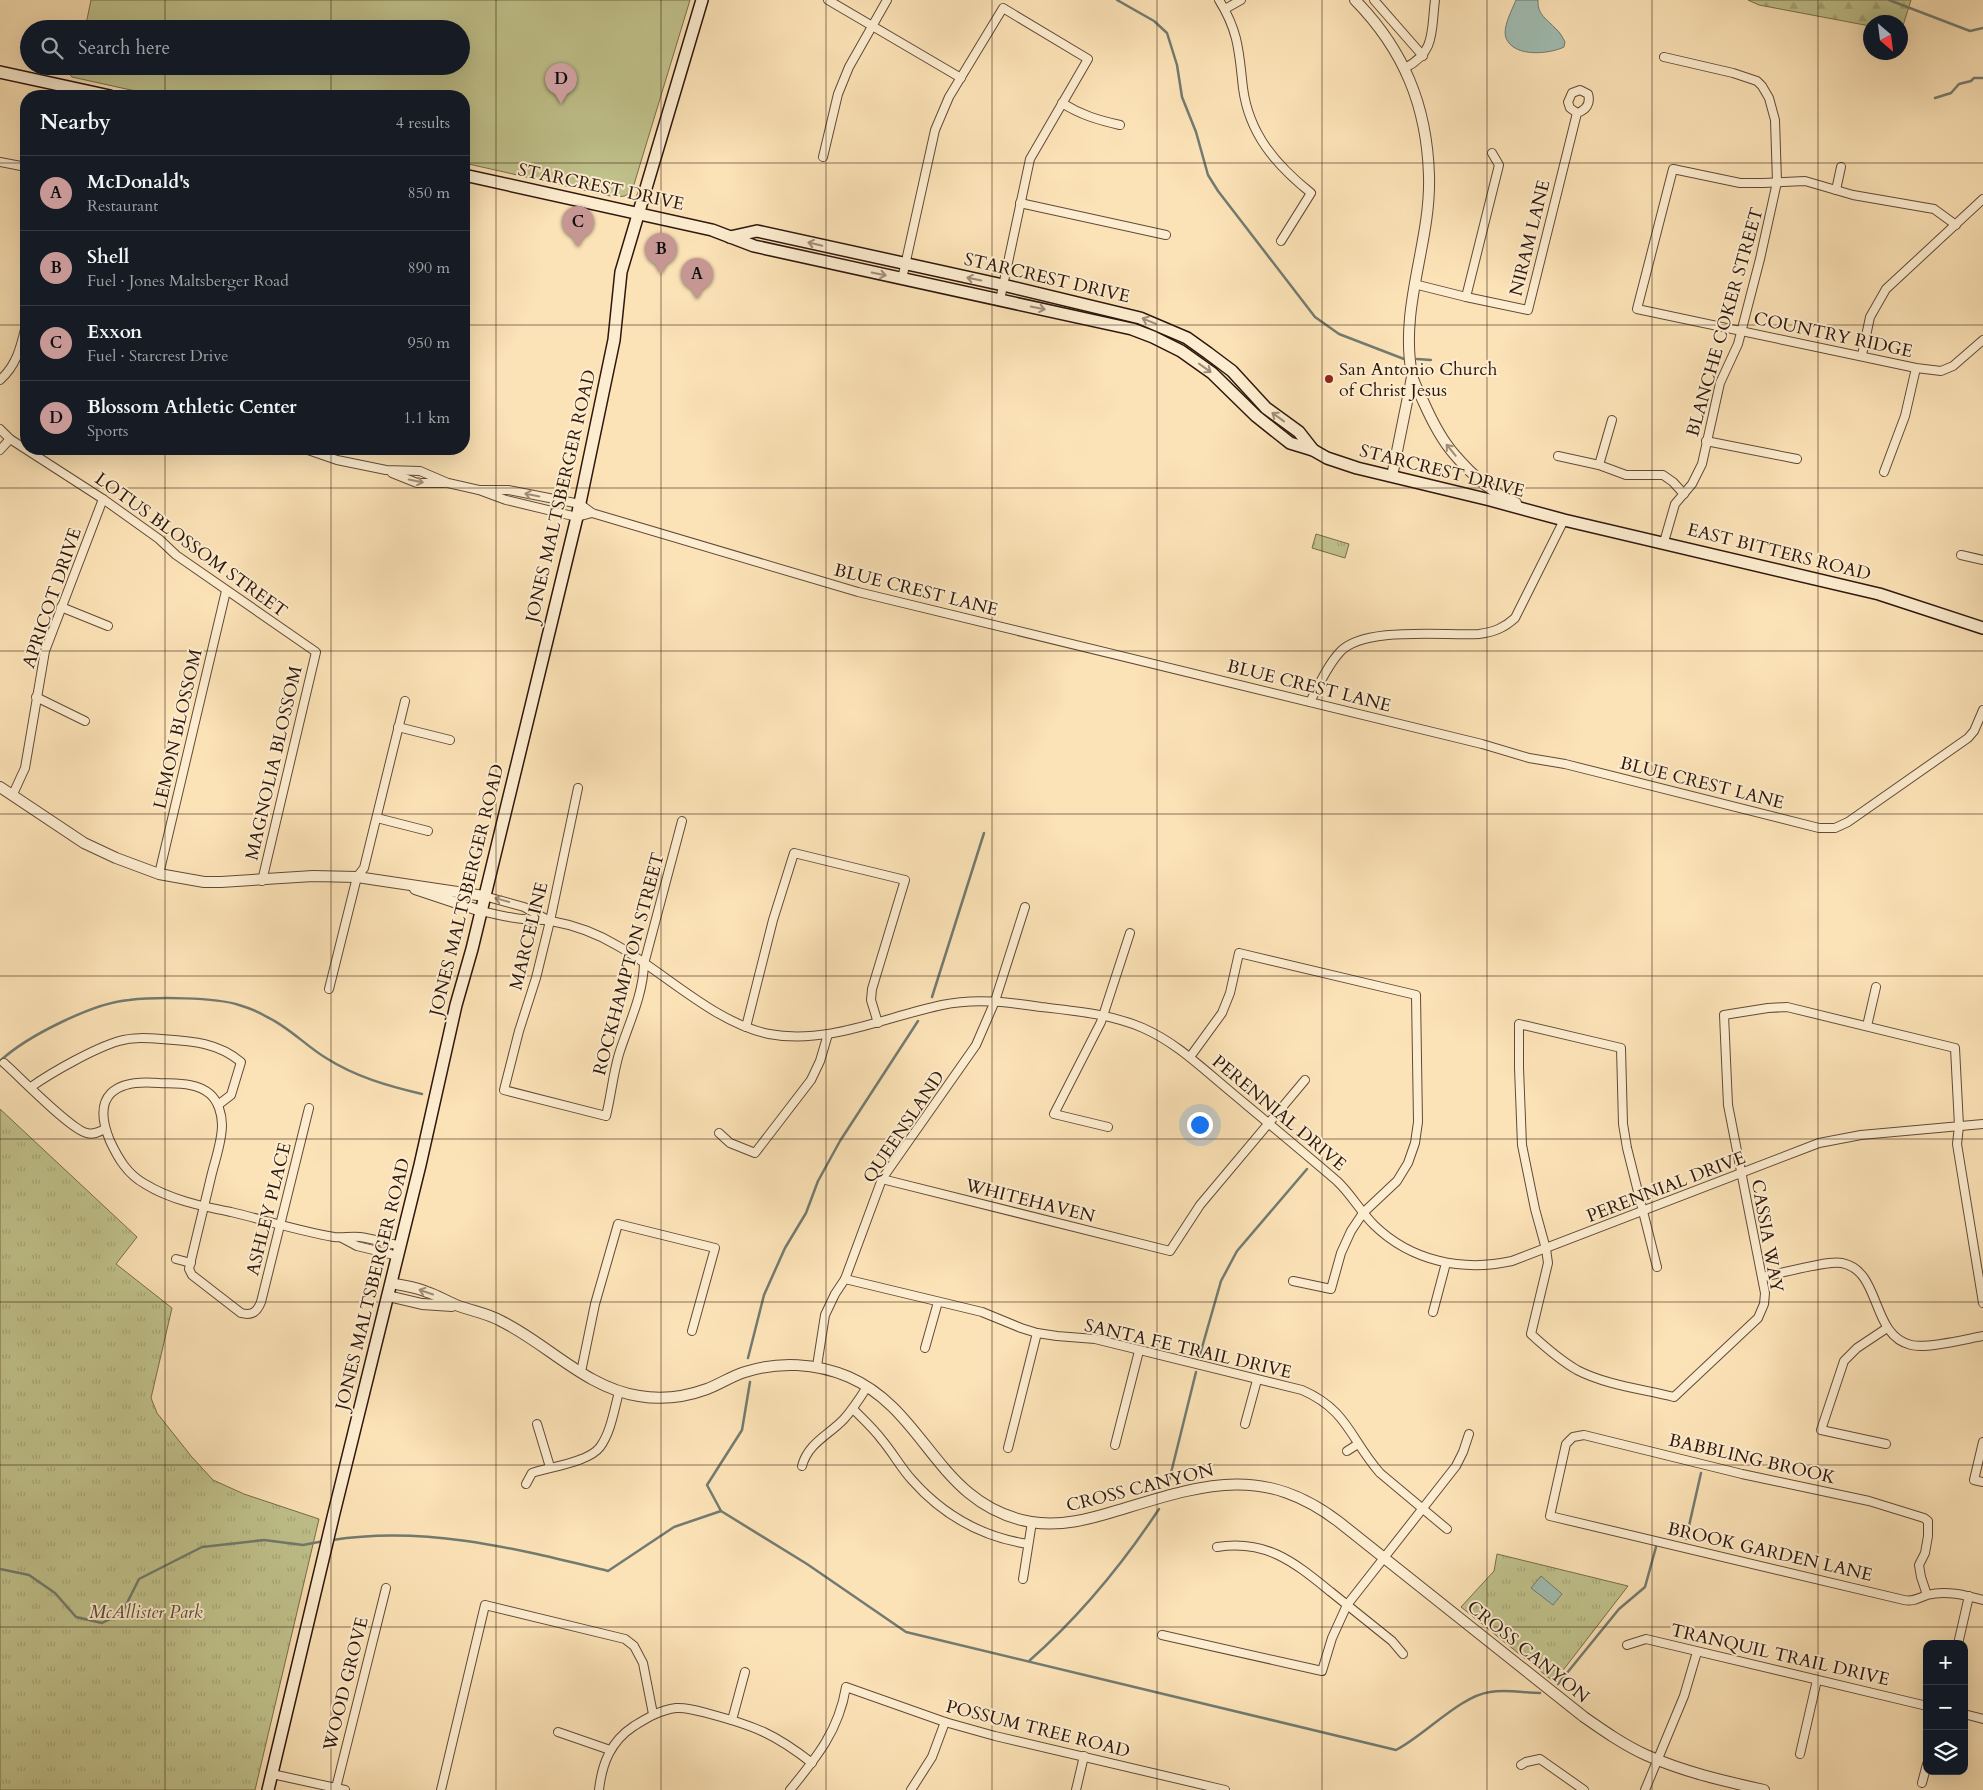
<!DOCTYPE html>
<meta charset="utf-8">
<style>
:root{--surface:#171b24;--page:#20242c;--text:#f1f3f6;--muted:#9ea1a6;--line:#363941;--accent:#c59692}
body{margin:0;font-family:Cardo,serif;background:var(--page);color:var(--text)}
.controls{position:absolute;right:15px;bottom:15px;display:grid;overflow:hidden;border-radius:10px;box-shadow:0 5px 20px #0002}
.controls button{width:45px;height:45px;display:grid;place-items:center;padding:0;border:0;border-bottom:1px solid var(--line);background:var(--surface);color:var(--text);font:25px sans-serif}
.compass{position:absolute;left:1863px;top:15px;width:45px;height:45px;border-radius:50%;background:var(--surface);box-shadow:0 5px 20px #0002;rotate:152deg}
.you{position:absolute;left:1199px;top:1124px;width:18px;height:18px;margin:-12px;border:4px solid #fff;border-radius:50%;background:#1a73e8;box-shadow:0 0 0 8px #1a73e833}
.badge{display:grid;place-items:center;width:32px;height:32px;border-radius:50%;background:var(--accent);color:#111;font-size:16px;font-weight:700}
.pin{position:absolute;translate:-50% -41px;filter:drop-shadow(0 1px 2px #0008)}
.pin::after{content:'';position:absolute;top:26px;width:18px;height:15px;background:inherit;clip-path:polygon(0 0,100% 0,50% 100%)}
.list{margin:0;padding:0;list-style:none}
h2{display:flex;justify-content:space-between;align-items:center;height:65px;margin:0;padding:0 20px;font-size:21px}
h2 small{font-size:16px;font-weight:400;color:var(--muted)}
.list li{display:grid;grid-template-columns:32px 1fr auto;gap:15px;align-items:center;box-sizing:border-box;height:75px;padding:0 20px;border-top:1px solid var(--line)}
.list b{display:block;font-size:19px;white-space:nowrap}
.list p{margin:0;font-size:16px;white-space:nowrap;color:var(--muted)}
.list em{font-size:16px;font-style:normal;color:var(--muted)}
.icon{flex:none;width:28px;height:28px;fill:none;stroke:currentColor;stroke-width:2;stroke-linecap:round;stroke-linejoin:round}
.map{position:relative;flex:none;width:1983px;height:1790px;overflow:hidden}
.search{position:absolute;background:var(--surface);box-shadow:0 5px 20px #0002;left:20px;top:20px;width:450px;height:55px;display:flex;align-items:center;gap:12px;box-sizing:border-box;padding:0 18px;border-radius:28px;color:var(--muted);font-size:19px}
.panel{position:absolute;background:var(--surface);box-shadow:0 5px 20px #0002;left:20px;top:90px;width:450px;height:365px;border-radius:20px}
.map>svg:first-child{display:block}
.grass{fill:#c1c38d;stroke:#786d4d}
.forest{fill:url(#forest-firs);stroke:#786d4d}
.park{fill:url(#park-tufts);stroke:#786d4d}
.water{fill:#a0bdb3;stroke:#727b71}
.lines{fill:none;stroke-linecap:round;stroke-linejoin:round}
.stream{stroke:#727b71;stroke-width:2.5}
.minor-casing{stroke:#624a38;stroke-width:10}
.tertiary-casing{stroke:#624a38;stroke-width:12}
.secondary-casing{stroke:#2e170d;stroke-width:14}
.minor{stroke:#fdedd0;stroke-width:8}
.tertiary{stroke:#fdedd0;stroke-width:10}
.secondary{stroke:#fdedd0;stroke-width:11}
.oneway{stroke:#a08d78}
.grid{fill:none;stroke:#2e170d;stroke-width:1;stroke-opacity:0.55}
.poi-dot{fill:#8f2418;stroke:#fdedd0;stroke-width:2}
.labels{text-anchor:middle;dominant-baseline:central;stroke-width:4;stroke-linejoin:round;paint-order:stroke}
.street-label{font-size:18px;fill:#2e170d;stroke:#fdedd0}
.poi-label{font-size:18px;fill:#2e170d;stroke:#fdedd0;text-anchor:start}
.park-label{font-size:18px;font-style:italic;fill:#5a4b33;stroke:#fdedd0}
</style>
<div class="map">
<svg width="1983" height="1790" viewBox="0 0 1983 1790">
<defs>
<pattern id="forest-firs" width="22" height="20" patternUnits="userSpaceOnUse" patternTransform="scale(1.25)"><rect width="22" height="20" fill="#c1c38d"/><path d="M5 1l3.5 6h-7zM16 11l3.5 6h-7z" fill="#a6a778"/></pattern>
<pattern id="park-tufts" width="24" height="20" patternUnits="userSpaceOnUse" patternTransform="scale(1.25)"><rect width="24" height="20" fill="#c1c38d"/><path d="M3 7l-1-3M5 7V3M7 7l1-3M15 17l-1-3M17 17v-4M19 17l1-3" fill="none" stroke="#a6a778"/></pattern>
</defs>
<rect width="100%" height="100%" fill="#fce3b7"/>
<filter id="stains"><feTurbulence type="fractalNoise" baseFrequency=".004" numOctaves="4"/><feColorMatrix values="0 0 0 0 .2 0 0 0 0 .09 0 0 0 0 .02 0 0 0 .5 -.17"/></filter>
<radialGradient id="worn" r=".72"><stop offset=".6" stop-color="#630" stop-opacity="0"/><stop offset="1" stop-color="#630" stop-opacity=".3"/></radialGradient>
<polygon class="grass" points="91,0 690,0 632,191 625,196 615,197 464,163 464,96 158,96 72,77 68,73 69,66 461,66 461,29 85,29"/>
<polygon class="forest" points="1748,0 1911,0 1901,32 1900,22 1870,22 1870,26 1759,5"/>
<g class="park">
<polygon points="1316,534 1349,544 1345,558 1312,548"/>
<polygon points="0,1109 137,1237 116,1264 172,1308 151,1398 157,1413 191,1456 213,1480 244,1494 319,1519 255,1790 0,1790"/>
<polygon points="1497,1554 1628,1586 1554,1682 1461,1607 1494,1571"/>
</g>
<g class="water">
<path d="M1516,0H1538C1537,15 1547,19 1556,29C1560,32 1563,38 1565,42L1564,47C1550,54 1514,58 1506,38C1502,28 1512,10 1516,0Z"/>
<polygon points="1541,1576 1562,1594 1553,1605 1531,1588"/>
</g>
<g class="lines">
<g class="stream">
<polyline points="1117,0 1154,21 1167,33 1177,65 1182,97 1196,132 1208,175 1218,191 1315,317 1339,334 1404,359"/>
<polyline points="1889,0 1970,31 1983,28"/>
<polyline points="1935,98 1951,93 1959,84 1971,81 1974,78 1983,78"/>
<polyline points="1417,359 1431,360"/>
<polyline points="932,997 984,833"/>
<path d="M0,1061C27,1036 93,1003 129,1000C155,997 215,997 239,1005C249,1008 259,1012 267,1017C289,1027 306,1046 326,1058C356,1077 388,1086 422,1094"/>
<polyline points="748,1358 764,1295 785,1248 806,1213 818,1181 840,1141 918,1021"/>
<polyline points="1199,1358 1221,1281 1237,1251 1307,1169"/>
<path d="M750,1382L742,1430L707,1485L721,1511L807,1564L906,1632L1396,1750C1425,1735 1460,1696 1490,1692C1506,1689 1525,1693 1540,1693"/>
<polyline points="1168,1485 1196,1372"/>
<polyline points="1686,1539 1701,1473"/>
<path d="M332,1540C426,1525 517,1549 608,1571L674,1527L721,1511"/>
<polyline points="0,1569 29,1575 55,1593 76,1617 102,1623 122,1613 139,1579 202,1547 264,1540 303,1545 324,1541"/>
<path d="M1029,1661C1079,1617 1122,1565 1159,1509"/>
<polyline points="1558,1684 1619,1609 1645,1587 1656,1547"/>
</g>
<defs>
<g id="minor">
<polyline points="828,0 961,78"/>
<path d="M1219,0C1239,32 1239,53 1243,88C1249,134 1276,165 1311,193L1281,241"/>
<polyline points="1374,0 1423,56"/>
<polyline points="1225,9 1241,0"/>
<polyline points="1664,57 1733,73 1757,81 1762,86 1769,98 1775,120 1777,182 1760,259 1738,344 1720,383 1702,464 1692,484 1675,504 1664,542"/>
<path d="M1405,68C1436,52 1431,31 1435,0"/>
<path d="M1062,103C1081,115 1098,120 1120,125"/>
<polyline points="823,157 838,94 849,67 887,0"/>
<polyline points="0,162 26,167"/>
<polyline points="1836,190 1841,167"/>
<polyline points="1020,203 1166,235"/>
<polyline points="1956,225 1934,209 1853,195 1805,181 1763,183 1740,183 1673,169 1637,309 1916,368 1941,371 1953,366 1983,340"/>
<polyline points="902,279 935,130 949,97 1003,8 1088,59 1030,159 1000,300"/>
<path d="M1414,284L1466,297L1528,310L1577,113C1586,110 1591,104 1588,94L1580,90L1572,93L1568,102L1570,108L1577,113"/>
<polyline points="1466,297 1499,165 1492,153"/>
<polyline points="1862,355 1870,317 1886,289 1983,199"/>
<path d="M0,380C17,365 21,346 26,325"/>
<polyline points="0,429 10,439 103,499 159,539 176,555 316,652 262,881"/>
<polyline points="1706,441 1797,459"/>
<polyline points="305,449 337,460 386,470 420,471 448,483 479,490 506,500 577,517 592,513"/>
<polyline points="0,450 10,439"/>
<polyline points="1558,456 1599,465 1626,475 1663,475 1673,482 1684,494"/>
<polyline points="1599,465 1612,420"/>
<polyline points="1884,472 1905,416 1916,368"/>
<polyline points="392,473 417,483 444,483"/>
<polyline points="479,490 508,490 580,504 592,513 858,592 1482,744 1529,758 1565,764 1819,828 1835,828 1848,822 1968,738 1974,731 1983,710"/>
<polyline points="1961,555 1983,560"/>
<polyline points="61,607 108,626"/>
<polyline points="36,697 85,721"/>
<path d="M1310,702C1319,685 1327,666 1340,652C1364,626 1444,636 1479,634C1494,632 1504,628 1515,618L1564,520"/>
<polyline points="398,727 450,740"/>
<path d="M578,788L550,921L536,978L519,1031L504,1090L606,1116C611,1096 613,1074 619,1054C628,1025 643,996 644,964L682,821"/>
<polyline points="13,794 25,768 45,651 103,499"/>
<polyline points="377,818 428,831"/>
<polyline points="159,874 226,591"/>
<polyline points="484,896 524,907 546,919"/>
<path d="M481,911C495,914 509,918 523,919C532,920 542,919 551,921C574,925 598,934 618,946C665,973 715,1023 769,1034C828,1045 885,1017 942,1005C975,998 1008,1002 1041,1007C1076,1011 1110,1014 1143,1028C1177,1043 1203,1069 1231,1092C1267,1122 1302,1151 1337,1181C1351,1194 1360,1211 1374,1225C1411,1261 1462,1272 1512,1261L1819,1143L1861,1135L1983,1124"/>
<polyline points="329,989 357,877 364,868 405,701"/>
<polyline points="1867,1026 1876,987"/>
<polyline points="746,1027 773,920 794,853 905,880 872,989 871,1000 878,1023"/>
<polyline points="1190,1057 1222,1013 1230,993 1239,953 1416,995 1418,1122 1415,1143 1408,1163 1397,1181 1363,1213 1351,1231 1341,1253 1331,1289 1293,1281"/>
<path d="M4,1063C20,1077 71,1130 87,1133C93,1135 99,1132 105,1129"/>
<path d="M31,1087C52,1072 95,1048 119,1041C133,1037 147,1038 161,1039C191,1041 217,1042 241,1062L231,1095L218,1105"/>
<path d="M309,1108L261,1302C257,1312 252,1316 241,1313L192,1275L189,1269C196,1238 204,1207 211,1177C215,1160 222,1142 222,1125C222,1114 218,1101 210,1094C196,1082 176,1084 159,1083C115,1079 91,1095 110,1141C118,1158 127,1174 145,1184C171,1200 201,1206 231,1212C265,1220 299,1231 334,1237C342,1238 351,1236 360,1237C373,1239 387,1243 401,1246"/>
<polyline points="1108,1127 1054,1114 1101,1022 1130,933"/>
<polyline points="719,1133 730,1143 755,1153 811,1080 820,1061 828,1034"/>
<polyline points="882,1179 1170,1251 1200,1205 1305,1080"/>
<polyline points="342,1238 357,1246 398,1256"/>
<polyline points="176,1259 191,1263"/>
<path d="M1657,1267L1627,1148L1623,1124L1621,1048L1519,1024V1068L1522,1145L1535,1209L1546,1249L1548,1263L1531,1334C1545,1347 1560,1360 1577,1370C1606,1385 1642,1389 1674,1397L1758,1318L1764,1304L1765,1293L1728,1105L1724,1015L1768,1008L1787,1007L1955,1048L1959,1126L1957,1144L1983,1303"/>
<path d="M1762,1277C1780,1274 1827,1260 1842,1263C1882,1271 1870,1335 1911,1345C1926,1349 1966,1339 1983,1336"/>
<path d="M845,1279L982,1312L1021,1328L1037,1333L1057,1336L1095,1339L1302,1390C1348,1410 1350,1439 1380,1473L1447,1529"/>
<polyline points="1433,1312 1446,1263"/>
<polyline points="925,1348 938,1302"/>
<polyline points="817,1366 825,1315 835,1294 845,1279 882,1179 976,1045 995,1001 1025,907"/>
<polyline points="581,1372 595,1304 618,1224 715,1248 692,1331"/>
<path d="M853,1409C863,1419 874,1429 882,1440C893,1453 901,1468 912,1480C943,1515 982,1537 1028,1544"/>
<polyline points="537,1424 550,1467"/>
<polyline points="1245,1424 1257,1380"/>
<polyline points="1983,1442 1974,1480 1983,1482"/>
<polyline points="1886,1444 1821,1430 1844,1361 1857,1348 1887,1328"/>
<polyline points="1115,1445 1139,1351"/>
<polyline points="1008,1448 1037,1333"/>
<polyline points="1347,1451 1358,1444"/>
<path d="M802,1466C808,1443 829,1435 844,1419C853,1409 860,1398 867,1387"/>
<path d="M526,1484L532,1473C550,1467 589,1462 600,1447C611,1432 614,1410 619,1392"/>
<path d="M1217,1547C1267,1539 1295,1563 1331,1592C1351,1608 1372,1625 1392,1641L1403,1654"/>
<polyline points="1023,1579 1032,1522"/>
<path d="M1927,1595L1921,1577L1919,1565L1925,1553L1928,1536V1521L1924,1518L1869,1501L1742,1474L1584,1435L1573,1437L1566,1444L1550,1516L1904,1600C1913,1602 1919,1598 1927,1595C1946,1590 1965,1595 1983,1600"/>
<polyline points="1162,1635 1322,1671 1332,1638 1347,1605 1456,1466 1463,1452 1469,1434"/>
<polyline points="1958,1644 1969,1596"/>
<polyline points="1627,1645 1646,1639 1927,1706"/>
<polyline points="1964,1714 1983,1719"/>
<polyline points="732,1720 745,1672"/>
<polyline points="558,1732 610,1750"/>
<polyline points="1800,1754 1817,1680"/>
<polyline points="1521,1765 1526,1762 1540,1759 1584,1790"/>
<polyline points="272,1774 345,1790"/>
<polyline points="1922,1783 1927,1764"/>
<polyline points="336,1788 386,1588"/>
<polyline points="441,1790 485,1605 625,1639 634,1646 643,1663 653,1714"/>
<path d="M599,1790C602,1763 611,1741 634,1726C647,1718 660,1710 676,1708C687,1707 699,1711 710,1714C755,1726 775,1734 812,1763"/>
<path d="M790,1790C817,1757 839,1730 846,1687L945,1722L995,1736L1225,1790"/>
<polyline points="911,1790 932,1757 945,1722"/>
<polyline points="1076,1790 1084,1756"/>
<polyline points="1645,1790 1684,1696 1697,1652"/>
</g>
<g id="tertiary">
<path d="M1355,0C1404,50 1427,106 1429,176C1431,243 1399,307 1412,375C1414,384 1420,394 1424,403C1432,421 1441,439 1454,454C1471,474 1491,493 1516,503"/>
<polyline points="1392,476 1412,377"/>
<polyline points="0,787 84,843 116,858 159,874 204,882 221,882 313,876 357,877 484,896"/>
<polyline points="415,889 481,911"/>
<path d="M392,1283C403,1286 416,1287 427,1292C437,1295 446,1301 456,1305C471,1311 487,1313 501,1321C548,1344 586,1388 639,1396C662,1400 685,1397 707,1389C720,1384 732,1376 745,1372C779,1361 816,1363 849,1377C927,1411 937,1505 1031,1522C1061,1527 1090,1519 1119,1510C1202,1485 1262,1463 1339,1522L1584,1717C1604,1731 1624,1745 1646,1755C1684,1772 1724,1781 1764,1790"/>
<polyline points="388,1296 422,1304 452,1306"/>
</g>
<g id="secondary">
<polyline points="0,72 110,96"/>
<polyline points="464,175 712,230 754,246 1132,329 1153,337 1181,351 1212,373 1256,416 1290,443 1313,450 1327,458 1357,468 1490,500 1564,520 1879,594 1983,628"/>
<polyline points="730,237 757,231 1003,285 1140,318 1187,338 1208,353 1232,371 1266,408 1299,432 1313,450"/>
<polyline points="268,1790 334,1513 420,1165 456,1005 472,949 577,517 614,340 621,272 702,0"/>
</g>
</defs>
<use href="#minor" class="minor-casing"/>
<use href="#tertiary" class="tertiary-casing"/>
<use href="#secondary" class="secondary-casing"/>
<use href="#minor" class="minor"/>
<use href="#tertiary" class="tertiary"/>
<use href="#secondary" class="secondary"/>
</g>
<defs><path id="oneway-shaft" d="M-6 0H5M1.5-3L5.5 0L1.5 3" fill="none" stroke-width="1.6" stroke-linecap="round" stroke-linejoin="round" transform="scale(1.25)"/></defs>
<g class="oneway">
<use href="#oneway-shaft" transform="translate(815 244) rotate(-167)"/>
<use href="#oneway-shaft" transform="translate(879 274) rotate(12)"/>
<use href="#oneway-shaft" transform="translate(974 279) rotate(-168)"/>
<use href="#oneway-shaft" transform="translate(1038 308) rotate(12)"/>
<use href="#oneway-shaft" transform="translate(1149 321) rotate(-157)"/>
<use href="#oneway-shaft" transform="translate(1205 368) rotate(36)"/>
<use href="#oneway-shaft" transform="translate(1278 417) rotate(-144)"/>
<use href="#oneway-shaft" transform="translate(1451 450) rotate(-129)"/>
<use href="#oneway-shaft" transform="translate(416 481) rotate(12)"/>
<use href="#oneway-shaft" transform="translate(532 495) rotate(-169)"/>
<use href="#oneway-shaft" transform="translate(502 900) rotate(-165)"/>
<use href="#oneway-shaft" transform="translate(426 1292) rotate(-161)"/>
</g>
<path class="grid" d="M165,0V29M331,0V29M496,0V1790M661,0V1790M826,0V1790M992,0V1790M1157,0V1790M1322,0V1790M1487,0V1790M1652,0V1790M1818,0V1790M165,66V96M331,66V96M0,163H26M464,163H1983M0,325H26M464,325H1983M165,449V1790M331,449V1790M0,488H1983M0,651H1983M0,814H1983M0,976H1983M0,1139H1983M0,1302H1983M0,1465H1983M0,1627H1983"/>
<circle class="poi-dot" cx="1329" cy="379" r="5"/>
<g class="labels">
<g class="street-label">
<text transform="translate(601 187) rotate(12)">STARCREST DRIVE</text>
<text transform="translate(1530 238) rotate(-76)">NIRAM LANE</text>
<text transform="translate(1047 278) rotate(13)">STARCREST DRIVE</text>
<text transform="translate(1725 322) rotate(-74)">BLANCHE COKER STREET</text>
<text transform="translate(1833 335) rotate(12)">COUNTRY RIDGE</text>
<text transform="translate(1442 471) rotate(14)">STARCREST DRIVE</text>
<text transform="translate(561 496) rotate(-77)">JONES MALTSBERGER ROAD</text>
<text transform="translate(191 545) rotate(36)">LOTUS BLOSSOM STREET</text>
<text transform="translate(1779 552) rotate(14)">EAST BITTERS ROAD</text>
<text transform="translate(916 590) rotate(14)">BLUE CREST LANE</text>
<text transform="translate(52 598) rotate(-71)">APRICOT DRIVE</text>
<text transform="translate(1309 686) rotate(14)">BLUE CREST LANE</text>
<text transform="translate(178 729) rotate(-77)">LEMON BLOSSOM</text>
<text transform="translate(274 763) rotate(-77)">MAGNOLIA BLOSSOM</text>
<text transform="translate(1702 783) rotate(14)">BLUE CREST LANE</text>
<text transform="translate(467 890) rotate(-76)">JONES MALTSBERGER ROAD</text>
<text transform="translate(529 936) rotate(-76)">MARCELINE</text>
<text transform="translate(629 964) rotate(-75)">ROCKHAMPTON STREET</text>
<text transform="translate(1279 1113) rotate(40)">PERENNIAL DRIVE</text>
<text transform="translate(904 1127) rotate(-56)">QUEENSLAND</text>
<text transform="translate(1666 1187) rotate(-21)">PERENNIAL DRIVE</text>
<text transform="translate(1030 1201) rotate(14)">WHITEHAVEN</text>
<text transform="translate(269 1209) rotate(-76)">ASHLEY PLACE</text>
<text transform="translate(1767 1236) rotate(80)">CASSIA WAY</text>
<text transform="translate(373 1284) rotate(-76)">JONES MALTSBERGER ROAD</text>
<text transform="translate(1188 1349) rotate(13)">SANTA FE TRAIL DRIVE</text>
<text transform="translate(1752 1459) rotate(13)">BABBLING BROOK</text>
<text transform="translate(1140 1488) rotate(-14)">CROSS CANYON</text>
<text transform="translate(1770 1552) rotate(13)">BROOK GARDEN LANE</text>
<text transform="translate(1528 1652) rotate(39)">CROSS CANYON</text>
<text transform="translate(1780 1655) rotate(13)">TRANQUIL TRAIL DRIVE</text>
<text transform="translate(346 1684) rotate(-76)">WOOD GROVE</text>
<text transform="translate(1038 1729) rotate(14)">POSSUM TREE ROAD</text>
</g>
<g class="poi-label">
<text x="1339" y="369">San Antonio Church<tspan x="1339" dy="21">of Christ Jesus</tspan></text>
</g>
<g class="park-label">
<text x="146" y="1612">McAllister Park</text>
</g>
</g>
<rect width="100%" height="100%" filter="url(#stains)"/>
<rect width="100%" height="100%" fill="url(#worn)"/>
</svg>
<div class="controls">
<button>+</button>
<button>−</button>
<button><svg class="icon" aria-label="layers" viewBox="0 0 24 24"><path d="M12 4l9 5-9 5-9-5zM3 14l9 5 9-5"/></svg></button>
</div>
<svg class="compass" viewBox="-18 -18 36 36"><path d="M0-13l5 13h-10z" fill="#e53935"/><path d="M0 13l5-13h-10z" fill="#9ea1a6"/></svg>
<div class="you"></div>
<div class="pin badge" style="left:697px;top:299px">A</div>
<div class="pin badge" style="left:661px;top:274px">B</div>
<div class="pin badge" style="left:578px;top:247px">C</div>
<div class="pin badge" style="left:561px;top:104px">D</div>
<div class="search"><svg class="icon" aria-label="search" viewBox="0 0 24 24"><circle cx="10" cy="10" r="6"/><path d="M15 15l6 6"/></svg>Search here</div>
<section class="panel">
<h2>Nearby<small>4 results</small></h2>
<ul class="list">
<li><span class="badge">A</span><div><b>McDonald's</b><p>Restaurant</p></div><em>850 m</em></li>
<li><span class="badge">B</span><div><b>Shell</b><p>Fuel · Jones Maltsberger Road</p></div><em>890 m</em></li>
<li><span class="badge">C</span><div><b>Exxon</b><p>Fuel · Starcrest Drive</p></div><em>950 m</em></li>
<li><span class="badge">D</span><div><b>Blossom Athletic Center</b><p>Sports</p></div><em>1.1 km</em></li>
</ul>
</section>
</div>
